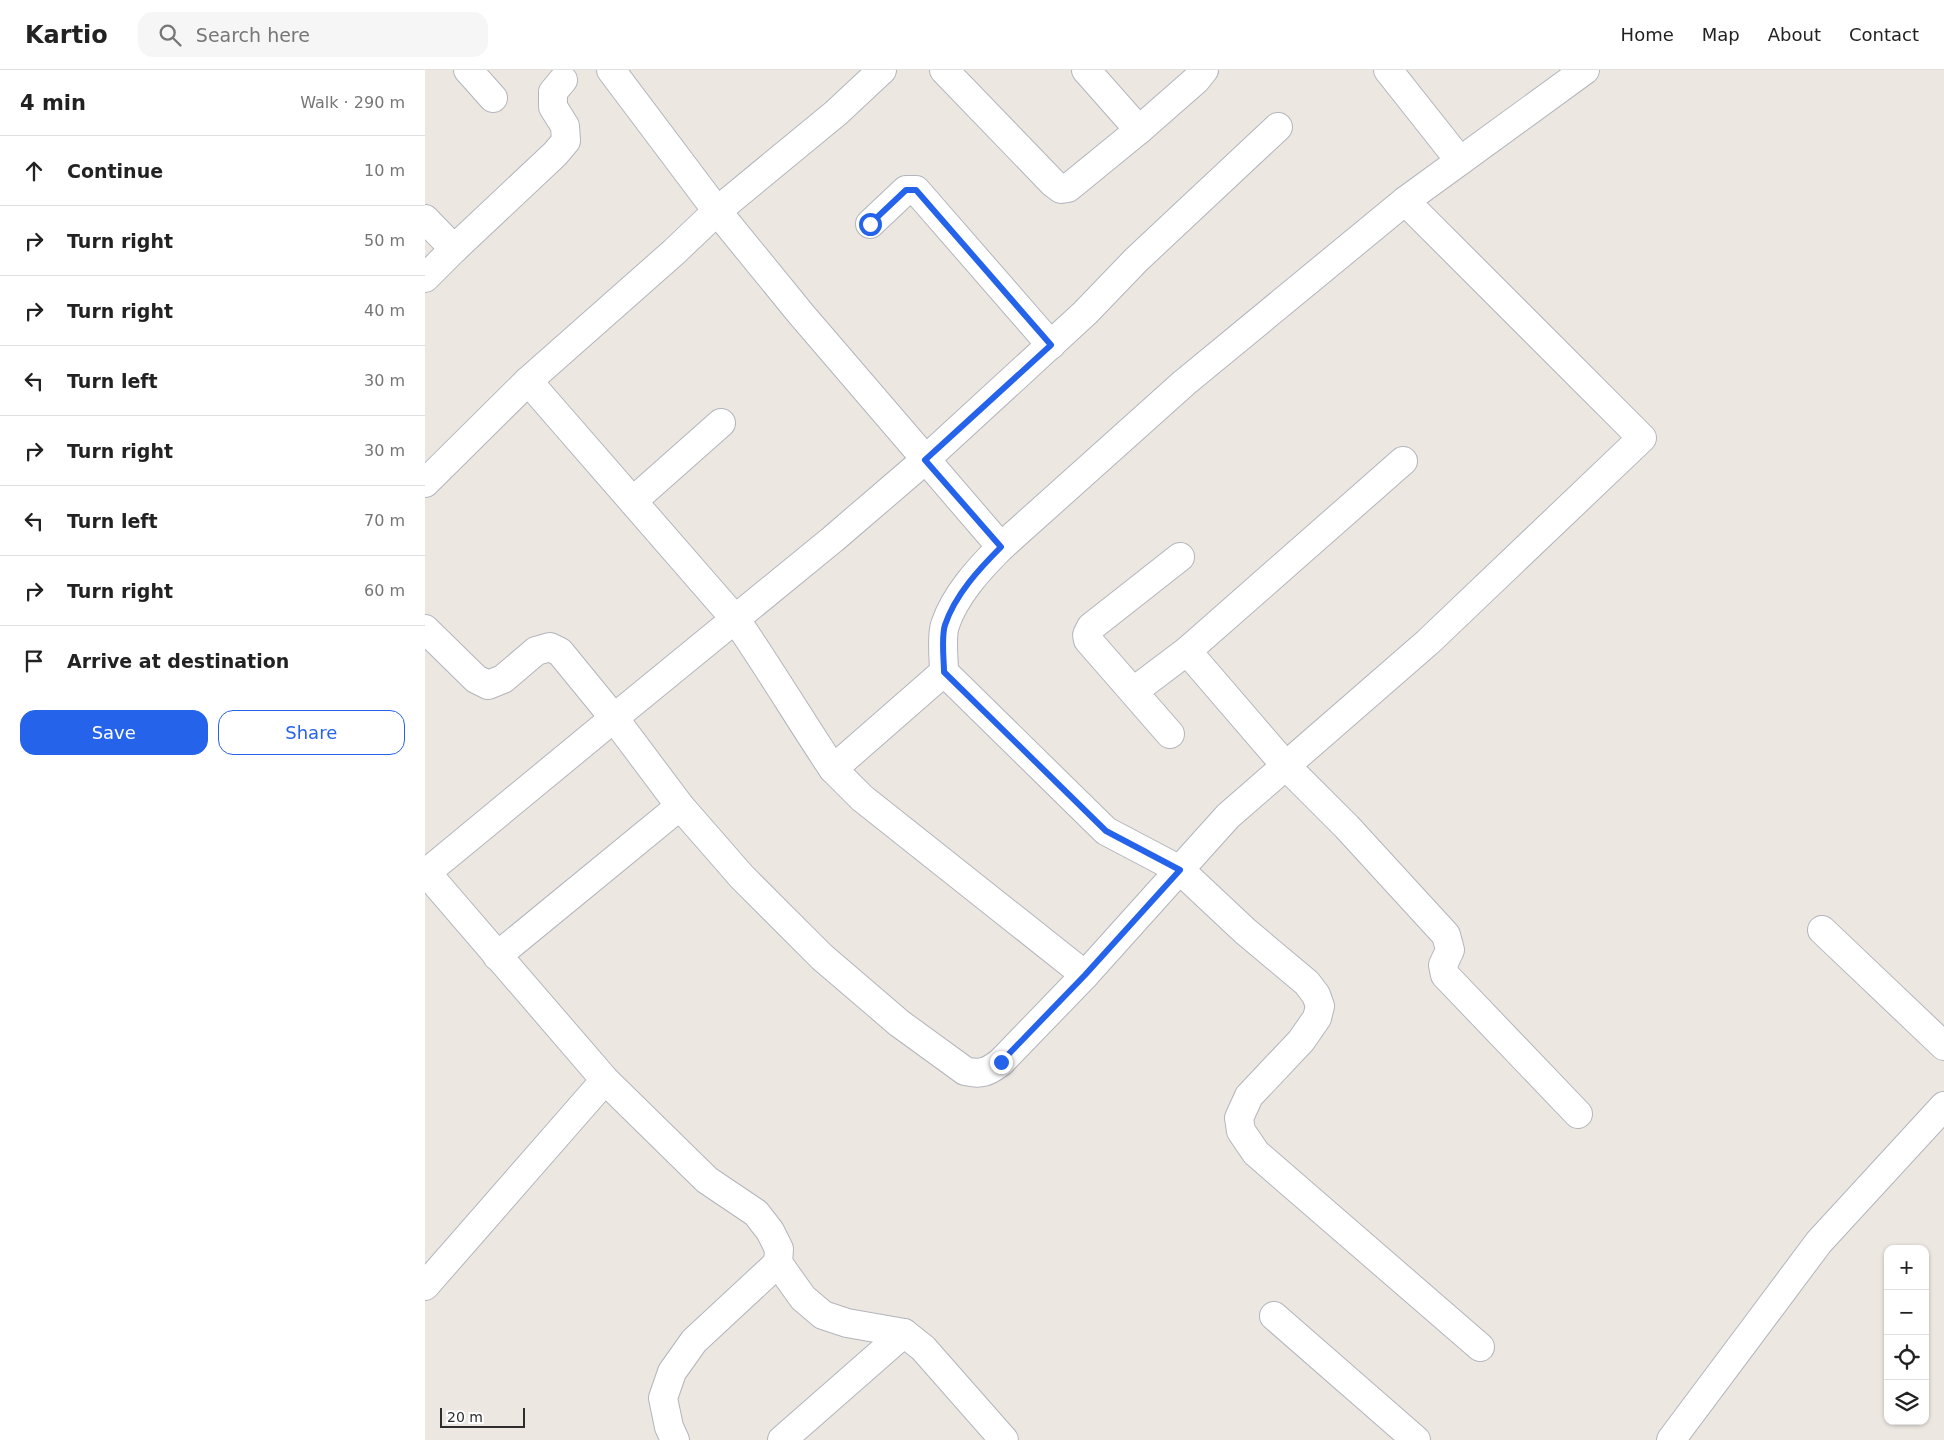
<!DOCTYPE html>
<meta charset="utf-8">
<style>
:root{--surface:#fff;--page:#f6f6f6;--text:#222;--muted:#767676;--line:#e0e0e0;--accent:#2563eb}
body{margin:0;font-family:"DejaVu Sans",sans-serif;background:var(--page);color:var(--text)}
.controls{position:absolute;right:15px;bottom:15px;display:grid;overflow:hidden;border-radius:10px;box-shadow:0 1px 4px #0004}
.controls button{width:45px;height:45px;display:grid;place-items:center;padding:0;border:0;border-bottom:1px solid var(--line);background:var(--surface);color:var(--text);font:25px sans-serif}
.scale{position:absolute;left:15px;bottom:12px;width:85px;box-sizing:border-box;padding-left:5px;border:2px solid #2d2d2d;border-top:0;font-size:14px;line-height:18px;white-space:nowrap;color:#2d2d2d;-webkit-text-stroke:4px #fff;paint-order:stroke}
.stop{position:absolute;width:15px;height:15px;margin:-11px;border:4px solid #2563eb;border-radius:50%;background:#fff}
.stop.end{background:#2563eb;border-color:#fff;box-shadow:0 1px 5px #0008}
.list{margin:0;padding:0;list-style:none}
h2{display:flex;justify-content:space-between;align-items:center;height:65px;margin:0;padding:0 20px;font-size:21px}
h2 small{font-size:16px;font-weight:400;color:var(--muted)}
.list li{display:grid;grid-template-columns:32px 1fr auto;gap:15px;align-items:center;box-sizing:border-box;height:70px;padding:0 20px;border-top:1px solid var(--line)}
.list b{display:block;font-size:19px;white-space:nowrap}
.list em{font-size:16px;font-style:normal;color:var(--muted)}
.actions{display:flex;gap:10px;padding:15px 20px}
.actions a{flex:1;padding:11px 0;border:1px solid var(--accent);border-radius:15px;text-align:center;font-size:18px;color:var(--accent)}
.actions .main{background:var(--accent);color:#fff}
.icon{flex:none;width:28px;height:28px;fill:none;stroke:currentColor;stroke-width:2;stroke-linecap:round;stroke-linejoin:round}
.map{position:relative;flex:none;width:1519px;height:1370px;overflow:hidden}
header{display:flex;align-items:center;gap:30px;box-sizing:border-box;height:70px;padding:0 25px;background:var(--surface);border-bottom:1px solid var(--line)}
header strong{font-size:24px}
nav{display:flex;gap:28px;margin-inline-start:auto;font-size:18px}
.search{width:350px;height:45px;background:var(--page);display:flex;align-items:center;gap:12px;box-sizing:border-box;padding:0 18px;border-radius:15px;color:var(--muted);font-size:19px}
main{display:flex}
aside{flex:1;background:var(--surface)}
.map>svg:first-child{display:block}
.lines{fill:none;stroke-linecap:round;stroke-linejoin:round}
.street-casing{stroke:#b2b5bc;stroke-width:30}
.secondary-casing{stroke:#b2b5bc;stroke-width:30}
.street{stroke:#fff;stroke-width:28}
.secondary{stroke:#fff;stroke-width:28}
.route{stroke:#2563eb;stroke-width:6}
</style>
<header>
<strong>Kartio</strong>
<div class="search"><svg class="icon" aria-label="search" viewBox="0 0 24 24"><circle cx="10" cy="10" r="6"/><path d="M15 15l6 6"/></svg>Search here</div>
<nav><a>Home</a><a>Map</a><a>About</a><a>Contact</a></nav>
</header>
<main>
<aside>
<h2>4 min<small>Walk · 290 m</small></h2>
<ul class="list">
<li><svg class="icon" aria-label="ahead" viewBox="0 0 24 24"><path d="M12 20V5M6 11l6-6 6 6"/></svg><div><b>Continue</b></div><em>10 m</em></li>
<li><svg class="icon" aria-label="right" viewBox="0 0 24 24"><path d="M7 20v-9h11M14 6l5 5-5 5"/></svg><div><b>Turn right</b></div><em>50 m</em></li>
<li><svg class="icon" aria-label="right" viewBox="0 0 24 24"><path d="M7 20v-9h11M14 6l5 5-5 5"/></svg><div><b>Turn right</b></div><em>40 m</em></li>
<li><svg class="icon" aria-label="left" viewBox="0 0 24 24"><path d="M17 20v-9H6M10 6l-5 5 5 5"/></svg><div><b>Turn left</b></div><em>30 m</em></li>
<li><svg class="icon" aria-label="right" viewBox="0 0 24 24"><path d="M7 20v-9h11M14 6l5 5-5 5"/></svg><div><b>Turn right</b></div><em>30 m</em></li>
<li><svg class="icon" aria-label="left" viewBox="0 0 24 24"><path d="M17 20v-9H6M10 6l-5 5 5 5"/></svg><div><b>Turn left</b></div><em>70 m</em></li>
<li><svg class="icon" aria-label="right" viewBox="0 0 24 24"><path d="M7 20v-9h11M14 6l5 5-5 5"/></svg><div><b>Turn right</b></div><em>60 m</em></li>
<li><svg class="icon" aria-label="arrive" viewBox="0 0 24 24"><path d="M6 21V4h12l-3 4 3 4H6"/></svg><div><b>Arrive at destination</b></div></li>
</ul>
<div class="actions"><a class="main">Save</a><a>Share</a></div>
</aside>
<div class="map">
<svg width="1519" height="1370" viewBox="0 0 1519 1370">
<rect width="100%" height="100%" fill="#ede7e2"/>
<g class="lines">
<defs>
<g id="street">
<polyline points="43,0 68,28"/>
<polyline points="186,0 292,141 376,244 576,477"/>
<polyline points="519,0 628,113 636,119 643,118 714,60 661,0"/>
<polyline points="963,0 1035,91"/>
<polyline points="714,60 771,10 779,0"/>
<polyline points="0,149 29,179 130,84 141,71 140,56 128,37 128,22 138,10"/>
<polyline points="445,154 481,120 491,120 626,275"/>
<polyline points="0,208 29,179"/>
<polyline points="0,413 103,311"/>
<polyline points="208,431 296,353"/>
<polyline points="0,559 51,609 63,615 78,609 111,581 125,577 135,582 189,648 408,469 500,390 660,243 711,190 853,57"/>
<polyline points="762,581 861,696 922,757 1021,865 1025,880 1018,895 1020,905 1153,1044"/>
<path d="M519,602C519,590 516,567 520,555C530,525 554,499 576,477L759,313L980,131"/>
<polyline points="709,621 762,581 978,391"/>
<polyline points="745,664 663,570 662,565 666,557 755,487"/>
<path d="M408,699C375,650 345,599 311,550L103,311L249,182L292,141L411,43L457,0"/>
<polyline points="0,801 180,1010 282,1110 331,1143 345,1161 354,1179 353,1193 378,1228 398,1245 422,1253 479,1263"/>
<path d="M1,803L189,648L255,736L317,807L397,887L474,953L540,1001C556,1005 563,1002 576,992L660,905L803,746L1003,572L1217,368L980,131L1160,0"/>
<polyline points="1397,860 1519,976"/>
<polyline points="72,886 255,736"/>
<polyline points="660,905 437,728 408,699 519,602 681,761 755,800 820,861 882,913 891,925 895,936 892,948 876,971 824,1026 814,1048 816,1061 831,1083 1055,1277"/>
<polyline points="0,1216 180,1010"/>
<polyline points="849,1246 991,1370"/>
<polyline points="250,1370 244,1357 238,1328 247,1302 269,1271 353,1193"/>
<polyline points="1246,1370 1394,1172 1519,1036"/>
</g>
<polyline id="secondary" points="357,1370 479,1263 498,1278 579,1370"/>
</defs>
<use href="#street" class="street-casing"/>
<use href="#secondary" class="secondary-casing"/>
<use href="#street" class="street"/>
<use href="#secondary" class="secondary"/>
</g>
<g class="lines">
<path class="route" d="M445,154L481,120H491L626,275L500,390L576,477C554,499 530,525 520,555C516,567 519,590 519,602L681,761L755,800L660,905L576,992"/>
</g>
</svg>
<div class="controls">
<button>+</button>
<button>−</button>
<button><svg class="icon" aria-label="locate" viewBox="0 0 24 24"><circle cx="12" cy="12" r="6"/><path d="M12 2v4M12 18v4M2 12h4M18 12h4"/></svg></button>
<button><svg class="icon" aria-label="layers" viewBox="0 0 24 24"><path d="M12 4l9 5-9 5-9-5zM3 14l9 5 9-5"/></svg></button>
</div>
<div class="scale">20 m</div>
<div class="stop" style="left:445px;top:154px"></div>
<div class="stop end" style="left:576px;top:992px"></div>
</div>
</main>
